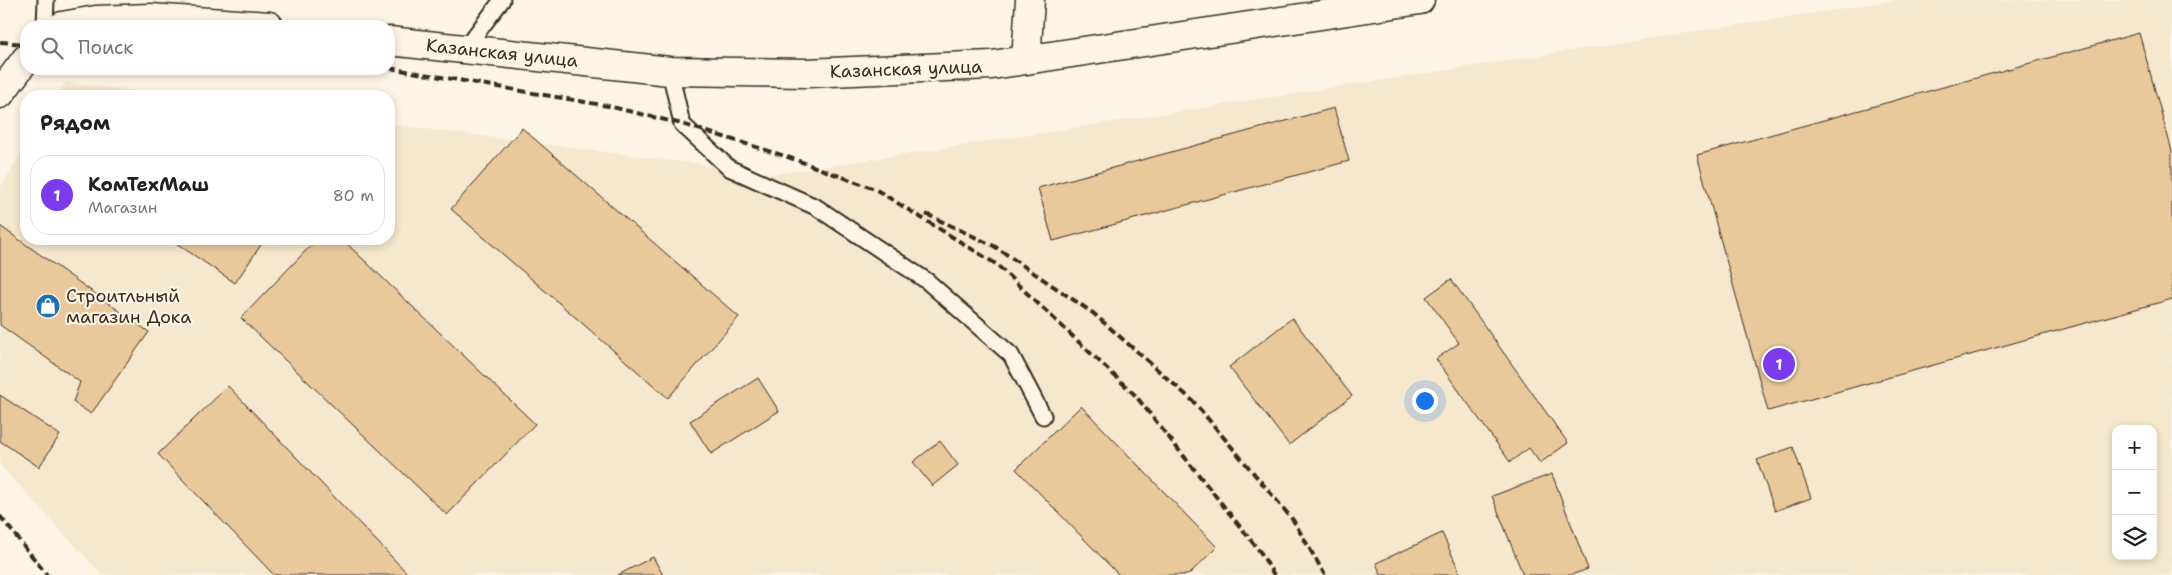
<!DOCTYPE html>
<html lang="ru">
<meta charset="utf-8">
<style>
:root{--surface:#fff;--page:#f2f2f2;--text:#202124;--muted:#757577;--line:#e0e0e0;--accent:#7c3aed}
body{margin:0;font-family:"Shantell Sans",sans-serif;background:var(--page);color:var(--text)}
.controls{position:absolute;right:15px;bottom:15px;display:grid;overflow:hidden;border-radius:10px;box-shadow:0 2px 8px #0003}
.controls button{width:45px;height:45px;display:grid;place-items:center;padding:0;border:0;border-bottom:1px solid var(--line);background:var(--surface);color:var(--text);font:25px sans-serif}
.you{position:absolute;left:1424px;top:400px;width:18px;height:18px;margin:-12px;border:4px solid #fff;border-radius:50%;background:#1a73e8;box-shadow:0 0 0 8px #1a73e833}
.badge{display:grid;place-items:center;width:32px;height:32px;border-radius:50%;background:var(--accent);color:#fff;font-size:16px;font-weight:700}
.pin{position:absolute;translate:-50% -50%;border:2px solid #fff;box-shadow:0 1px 5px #0006}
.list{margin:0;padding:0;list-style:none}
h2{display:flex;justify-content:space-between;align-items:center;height:65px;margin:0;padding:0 20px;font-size:21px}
h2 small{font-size:16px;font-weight:400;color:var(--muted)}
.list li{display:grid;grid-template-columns:32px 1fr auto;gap:15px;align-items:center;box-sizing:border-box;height:80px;margin:0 10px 10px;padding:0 10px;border:1px solid var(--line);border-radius:20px}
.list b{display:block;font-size:19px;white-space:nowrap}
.list p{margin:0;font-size:16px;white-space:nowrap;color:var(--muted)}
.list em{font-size:16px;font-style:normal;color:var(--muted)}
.icon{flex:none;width:28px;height:28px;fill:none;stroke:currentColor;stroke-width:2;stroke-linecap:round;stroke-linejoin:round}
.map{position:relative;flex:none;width:2172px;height:575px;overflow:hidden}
.search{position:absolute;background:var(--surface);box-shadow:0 2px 8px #0003;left:20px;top:20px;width:375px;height:55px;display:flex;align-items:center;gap:12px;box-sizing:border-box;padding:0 18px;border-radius:20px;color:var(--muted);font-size:19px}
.panel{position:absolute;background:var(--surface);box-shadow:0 2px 8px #0003;left:20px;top:90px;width:375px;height:155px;border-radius:20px}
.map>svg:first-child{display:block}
.built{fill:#f6e8cf;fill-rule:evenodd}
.building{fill:#e9c99b;stroke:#3b2a1e}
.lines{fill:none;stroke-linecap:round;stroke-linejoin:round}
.service-casing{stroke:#3b2a1e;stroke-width:19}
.minor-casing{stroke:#3b2a1e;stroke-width:31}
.secondary-casing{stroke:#3b2a1e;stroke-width:31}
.service{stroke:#fcf5e5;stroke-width:15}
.minor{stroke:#fcf5e5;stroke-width:28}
.secondary{stroke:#fcf5e5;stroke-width:28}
.rail{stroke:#3b2a1e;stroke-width:4;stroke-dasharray:8 4;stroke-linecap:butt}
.labels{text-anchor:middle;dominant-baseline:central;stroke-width:4.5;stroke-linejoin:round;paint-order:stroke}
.street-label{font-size:18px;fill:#3b2a1e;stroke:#fcf5e5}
.poi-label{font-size:18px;fill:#3b2a1e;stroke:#fcf5e5;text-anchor:start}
</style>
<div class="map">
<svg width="2172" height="575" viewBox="0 0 2172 575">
<rect width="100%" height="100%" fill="#fcf5e5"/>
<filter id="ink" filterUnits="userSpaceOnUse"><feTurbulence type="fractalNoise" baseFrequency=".02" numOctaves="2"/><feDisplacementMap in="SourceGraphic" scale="10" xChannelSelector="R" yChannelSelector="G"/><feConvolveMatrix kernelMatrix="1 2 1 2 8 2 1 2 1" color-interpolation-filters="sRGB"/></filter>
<g filter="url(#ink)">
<g class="built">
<path d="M1897,0H2172V575H102L0,465V188L26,146V239H389V124L776,174ZM2116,429H2153V556H2116Z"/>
<polygon points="66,82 174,96 58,96"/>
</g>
<g class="building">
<polygon points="2139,33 2172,151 2172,299 1768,411 1697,155"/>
<polygon points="1334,108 1349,161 1053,241 1038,188"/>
<polygon points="522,128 739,317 668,398 451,209"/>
<polygon points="0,226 149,332 91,414 73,402 80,382 0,325"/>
<polygon points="170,239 265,239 235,283"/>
<polygon points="317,239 342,239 535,424 447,515 241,318"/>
<polygon points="1451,279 1568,443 1540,463 1529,448 1510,462 1436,359 1459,343 1426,297"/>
<polygon points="1292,318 1352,396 1289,445 1229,367"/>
<polygon points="758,378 779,411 711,454 690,421"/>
<polygon points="228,386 409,575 274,575 158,454"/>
<polygon points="0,395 60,435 39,467 0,441"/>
<polygon points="1081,406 1217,547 1188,575 1119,575 1016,469"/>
<polygon points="940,441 958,465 932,486 913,462"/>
<polygon points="1793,447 1811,498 1775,511 1757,460"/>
<polygon points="1552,474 1588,569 1571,575 1523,575 1492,496"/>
<polygon points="1442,533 1461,575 1381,575 1376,563"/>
<polygon points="653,557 663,575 618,575"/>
</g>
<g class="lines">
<defs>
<g id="service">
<polyline points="45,26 46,0"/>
<polyline points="464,50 502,0"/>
<polyline points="670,71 682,124 729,168 816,207 927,281 1011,355 1043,416"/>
</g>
<polyline id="minor" points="1026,60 1030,0"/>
<g id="secondary">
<polyline points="62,26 96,20 150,18 269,26"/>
<polyline points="389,41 670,71 807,73 992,65 1420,0"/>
<polyline points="0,94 26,59"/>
</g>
</defs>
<use href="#service" class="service-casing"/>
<use href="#minor" class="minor-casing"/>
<use href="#secondary" class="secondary-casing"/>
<use href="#service" class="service"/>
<use href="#minor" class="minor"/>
<use href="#secondary" class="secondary"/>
<g class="rail">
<polyline points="0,42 26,44"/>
<polyline points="389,68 608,106 682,124 785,156 875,189 996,264 1135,395 1261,553 1274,575"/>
<polyline points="926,214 994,246 1093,313 1193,401 1293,520 1325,575"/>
<polyline points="0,516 47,575"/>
</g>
</g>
</g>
<defs>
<symbol id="shop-disc" viewBox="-11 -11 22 22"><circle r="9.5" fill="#1f6fb2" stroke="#fcf5e5"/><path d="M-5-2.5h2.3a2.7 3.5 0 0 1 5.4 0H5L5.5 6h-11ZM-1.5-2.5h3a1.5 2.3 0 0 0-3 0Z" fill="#fff"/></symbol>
</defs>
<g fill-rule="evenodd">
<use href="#shop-disc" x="34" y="292" width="28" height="28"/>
</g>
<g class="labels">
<g class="street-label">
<text transform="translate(502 53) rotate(6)">Казанская улица</text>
<text transform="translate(906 69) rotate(-2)">Казанская улица</text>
</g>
<g class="poi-label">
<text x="66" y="296">Строитльный<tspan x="66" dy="21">магазин Дока</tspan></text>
</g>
</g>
</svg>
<div class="controls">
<button>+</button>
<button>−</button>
<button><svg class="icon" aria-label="layers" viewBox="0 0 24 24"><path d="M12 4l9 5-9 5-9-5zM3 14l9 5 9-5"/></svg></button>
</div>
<div class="you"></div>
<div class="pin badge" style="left:1779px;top:364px">1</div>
<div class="search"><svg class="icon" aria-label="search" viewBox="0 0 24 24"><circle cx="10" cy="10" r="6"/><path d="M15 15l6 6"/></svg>Поиск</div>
<section class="panel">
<h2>Рядом<small></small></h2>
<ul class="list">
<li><span class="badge">1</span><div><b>КомТехМаш</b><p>Магазин</p></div><em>80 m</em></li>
</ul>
</section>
</div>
